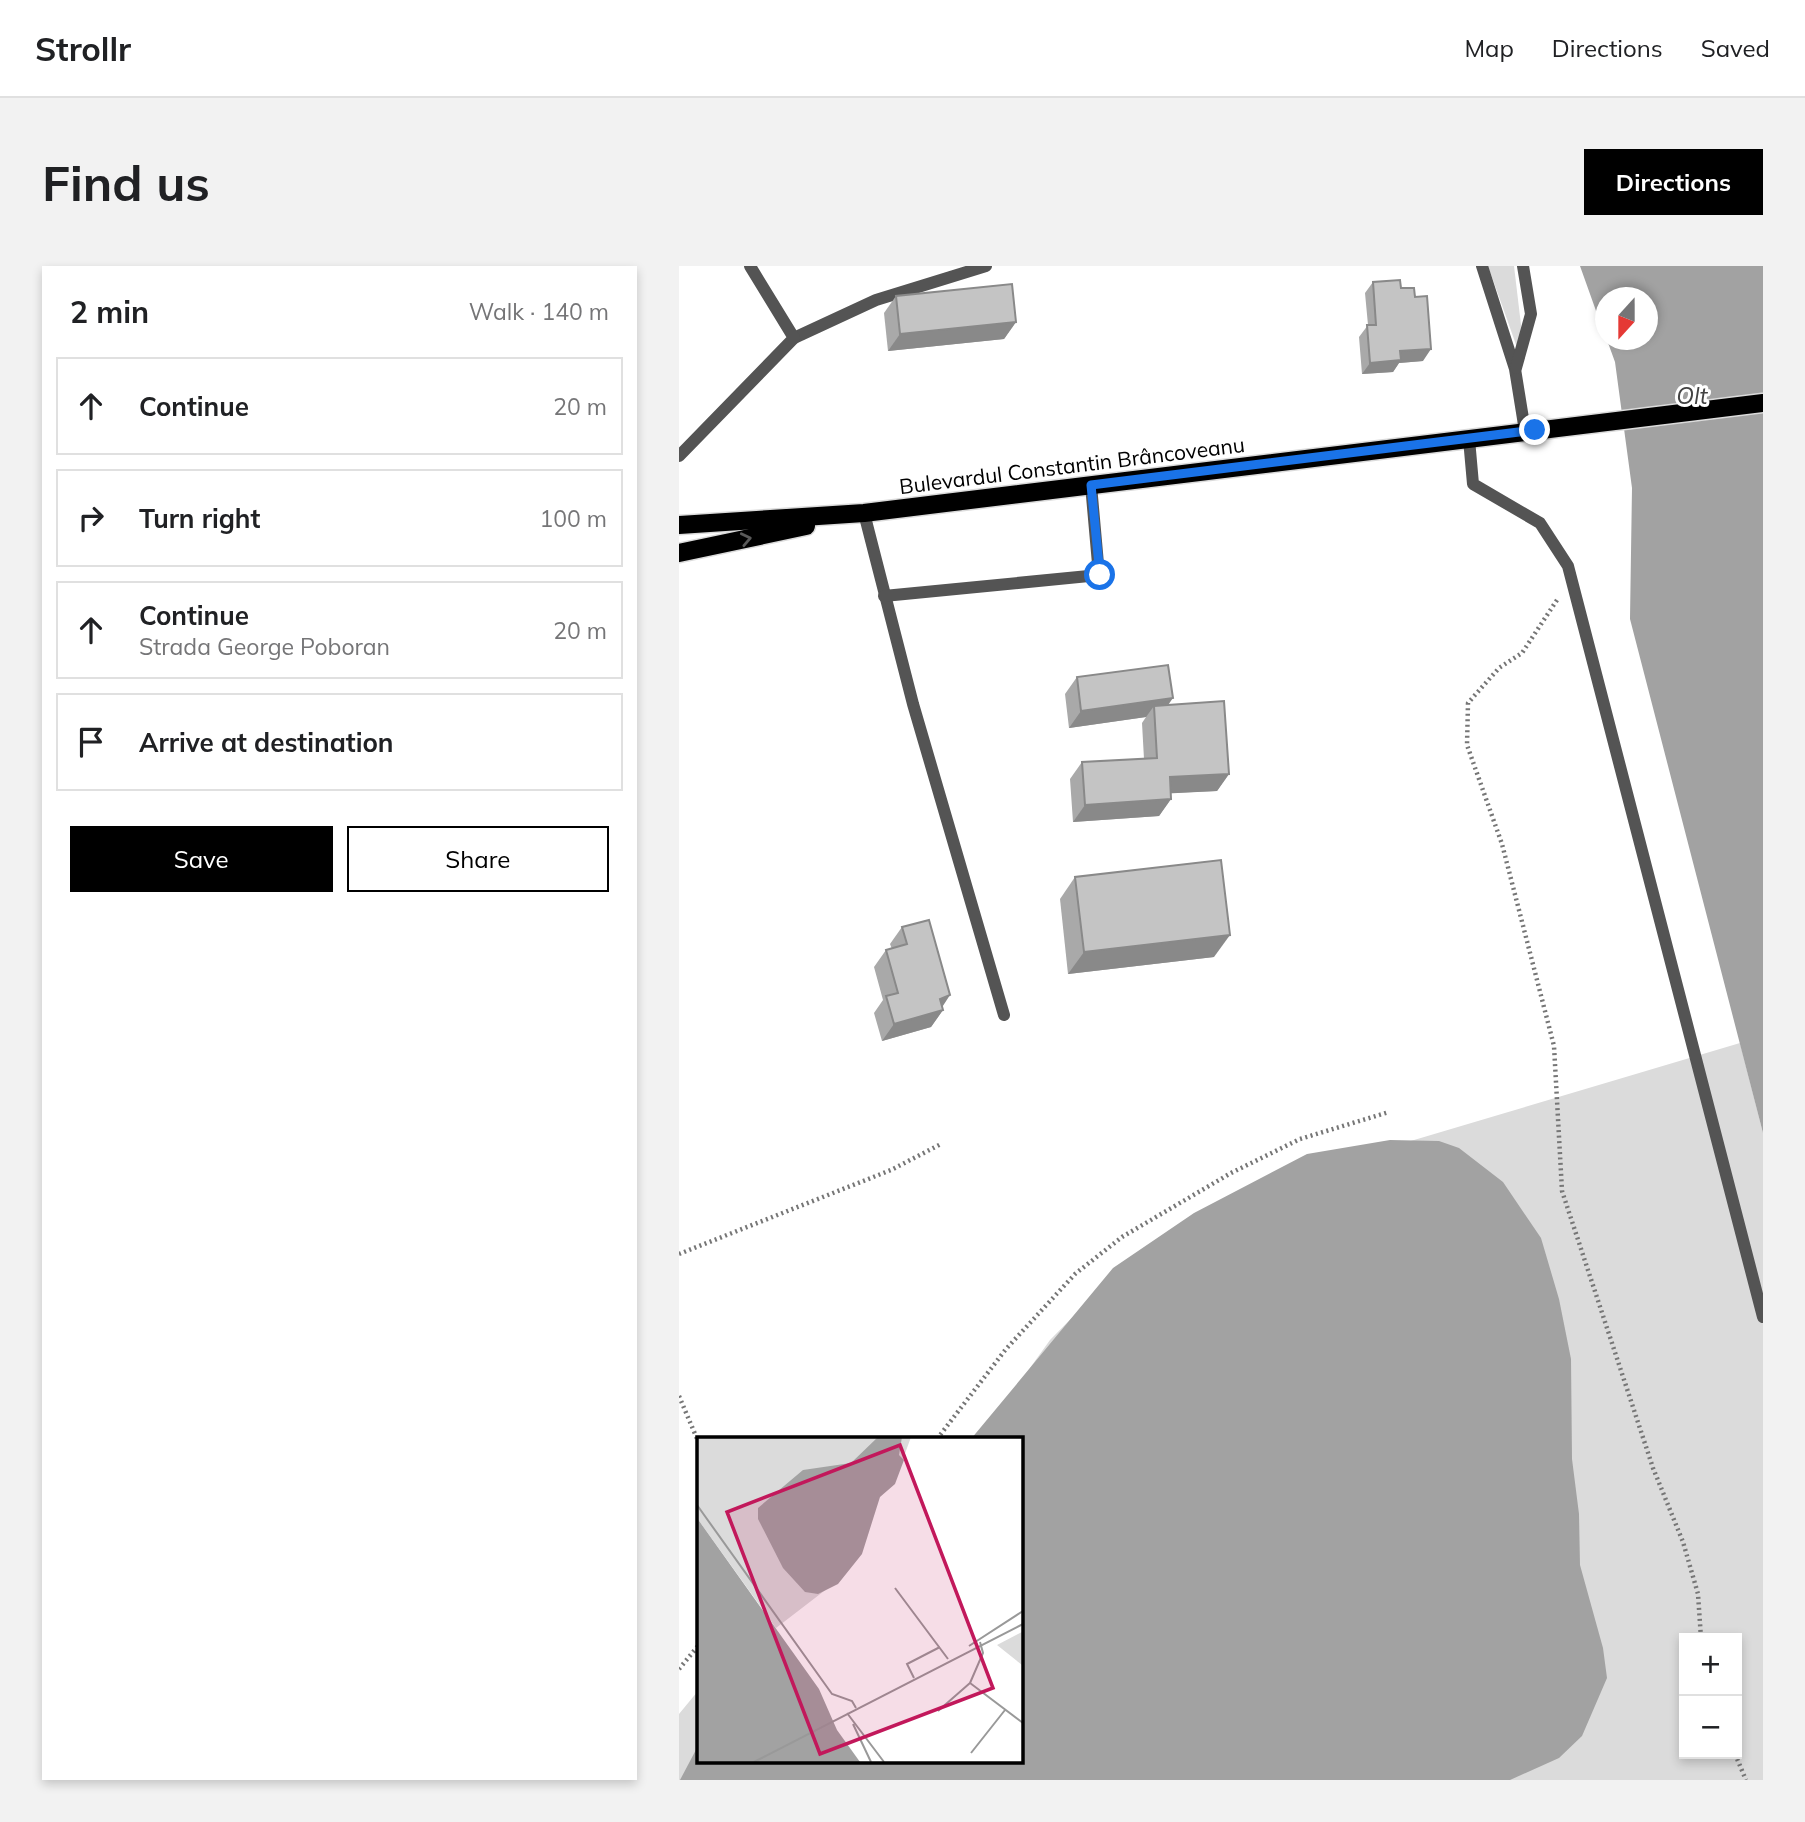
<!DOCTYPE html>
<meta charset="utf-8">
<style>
:root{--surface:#fff;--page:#f2f2f2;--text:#202124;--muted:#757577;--line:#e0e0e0;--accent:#000}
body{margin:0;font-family:Mulish,sans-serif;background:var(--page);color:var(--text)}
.controls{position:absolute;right:21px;bottom:21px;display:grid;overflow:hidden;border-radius:0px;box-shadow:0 4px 10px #0003}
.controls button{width:63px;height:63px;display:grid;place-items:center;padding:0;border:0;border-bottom:2px solid var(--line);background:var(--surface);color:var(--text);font:35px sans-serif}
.compass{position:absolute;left:916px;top:21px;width:63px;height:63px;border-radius:50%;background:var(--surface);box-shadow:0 4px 10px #0003;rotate:201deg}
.stop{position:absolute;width:21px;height:21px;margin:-16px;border:5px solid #1a73e8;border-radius:50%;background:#fff}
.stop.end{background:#1a73e8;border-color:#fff;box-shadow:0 2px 7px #0008}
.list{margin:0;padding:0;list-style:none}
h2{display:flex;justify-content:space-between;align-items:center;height:91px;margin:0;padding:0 28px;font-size:30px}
h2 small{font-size:23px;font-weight:400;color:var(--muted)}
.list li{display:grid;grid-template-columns:46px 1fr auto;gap:21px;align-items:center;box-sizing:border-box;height:98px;margin:0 14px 14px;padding:0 14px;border:2px solid var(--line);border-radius:0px}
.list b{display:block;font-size:26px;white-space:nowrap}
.list p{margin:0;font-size:23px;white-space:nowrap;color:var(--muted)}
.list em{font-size:23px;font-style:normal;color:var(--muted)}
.actions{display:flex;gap:14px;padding:21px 28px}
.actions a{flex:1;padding:16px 0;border:2px solid var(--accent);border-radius:0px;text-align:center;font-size:24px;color:var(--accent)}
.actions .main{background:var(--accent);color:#fff}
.icon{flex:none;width:38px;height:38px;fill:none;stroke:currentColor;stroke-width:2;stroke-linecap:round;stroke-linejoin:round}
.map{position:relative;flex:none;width:1084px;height:1514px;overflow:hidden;border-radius:0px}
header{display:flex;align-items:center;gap:42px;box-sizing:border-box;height:98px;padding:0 35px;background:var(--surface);border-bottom:2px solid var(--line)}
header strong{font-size:33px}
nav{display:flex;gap:38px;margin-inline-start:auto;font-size:24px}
.intro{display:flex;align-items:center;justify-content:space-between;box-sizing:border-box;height:168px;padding:0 42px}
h1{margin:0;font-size:49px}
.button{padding:18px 32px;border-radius:0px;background:var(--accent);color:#fff;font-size:24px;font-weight:700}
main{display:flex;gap:42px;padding:0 42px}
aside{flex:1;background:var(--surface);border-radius:0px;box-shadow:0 4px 10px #0003}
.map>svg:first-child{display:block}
.green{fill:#dbdbdb;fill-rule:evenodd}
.water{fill:#a2a2a2}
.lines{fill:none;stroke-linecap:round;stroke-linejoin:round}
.primary-casing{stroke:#dbdbdb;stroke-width:21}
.path{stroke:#767676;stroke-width:4.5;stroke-dasharray:2 3.5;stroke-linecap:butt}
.service{stroke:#545454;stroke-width:12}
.primary{stroke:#000;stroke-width:18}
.wall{fill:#a9a9a9}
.shaded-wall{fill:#898989}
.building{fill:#c4c4c4;stroke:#898989;stroke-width:2}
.oneway{stroke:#595959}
.route{stroke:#1a73e8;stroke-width:9}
.labels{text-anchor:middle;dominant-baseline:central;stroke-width:6;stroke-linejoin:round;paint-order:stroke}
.street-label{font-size:21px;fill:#000;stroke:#fff}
.water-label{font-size:23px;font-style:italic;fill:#434343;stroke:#fff}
.inset-road{fill:none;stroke:#999;stroke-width:2}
.view{fill:#c2185b;fill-opacity:0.15;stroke:#c2185b;stroke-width:3.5}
.inset-edge{fill:none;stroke:#000;stroke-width:3.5}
</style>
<header>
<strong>Strollr</strong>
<nav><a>Map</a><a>Directions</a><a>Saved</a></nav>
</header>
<div class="intro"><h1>Find us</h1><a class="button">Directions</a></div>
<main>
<aside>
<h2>2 min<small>Walk · 140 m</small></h2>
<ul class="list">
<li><svg class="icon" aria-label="ahead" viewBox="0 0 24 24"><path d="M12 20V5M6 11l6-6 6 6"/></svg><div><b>Continue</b></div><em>20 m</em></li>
<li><svg class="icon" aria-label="right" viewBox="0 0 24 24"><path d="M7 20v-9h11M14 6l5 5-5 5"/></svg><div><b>Turn right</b></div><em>100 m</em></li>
<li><svg class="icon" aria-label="ahead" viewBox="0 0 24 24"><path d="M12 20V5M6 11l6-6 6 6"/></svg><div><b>Continue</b><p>Strada George Poboran</p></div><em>20 m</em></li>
<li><svg class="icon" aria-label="arrive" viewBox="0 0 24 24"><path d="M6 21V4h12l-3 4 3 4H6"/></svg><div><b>Arrive at destination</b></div></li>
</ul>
<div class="actions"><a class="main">Save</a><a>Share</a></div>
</aside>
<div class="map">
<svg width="1084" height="1514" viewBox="0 0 1084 1514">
<rect width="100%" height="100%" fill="#fff"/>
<g class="green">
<polygon points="809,0 835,0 842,59 840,87"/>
<path d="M1061,777L1084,867V1514H0V1448L19,1425V1495H341V1173H300L371,1074L432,1012L597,915ZM1005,1372H1058V1488H1005Z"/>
</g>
<g class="water">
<polygon points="901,0 1084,0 1084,867 951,353 953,222 936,96 928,74 968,74 968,32 926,32 926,70"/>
<polygon points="711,874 760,875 780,882 824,916 862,972 880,1033 892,1093 893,1193 900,1248 901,1299 924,1382 928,1412 903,1470 880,1492 831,1514 1,1514 19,1480 19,1495 341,1495 341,1173 292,1173 434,1002 515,947 628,888"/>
</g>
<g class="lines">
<defs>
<g id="primary">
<polyline points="0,259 185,247 1084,137"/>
<polyline points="0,287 127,260"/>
</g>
</defs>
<use href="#primary" class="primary-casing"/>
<g class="path">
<polyline points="878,334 843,387 820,402 789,437 788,479 823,578 875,780 883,925 974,1202 1004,1276 1019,1328 1022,1372"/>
<polyline points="0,988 212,904 262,878"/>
<polyline points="0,1130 19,1175"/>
<polyline points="258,1173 327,1083 396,1008 443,971 552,907 621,873 710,846"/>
<polyline points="0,1403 19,1380"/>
<polyline points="1056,1488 1067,1514"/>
</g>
<g class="service">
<polyline points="803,0 836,103 846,165"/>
<polyline points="115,72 197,34 307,0"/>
<polyline points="837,102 852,48 844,0"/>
<polyline points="790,173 794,218 861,257 889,300 1084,1051"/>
<polyline points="0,190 115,72 71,0"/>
<polyline points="185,247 234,438 325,749"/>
<polyline points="205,330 420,309 412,219"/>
</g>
<use href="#primary" class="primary"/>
</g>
<g class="wall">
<polygon points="694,16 722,22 744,95 720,97 714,106 683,108 680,71 689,59 686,27"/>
<polygon points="217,30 337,56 325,73 209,85 205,47"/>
<polygon points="398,411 489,439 550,508 538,525 492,527 492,533 480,550 394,556 391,513 403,496 465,493 463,457 467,451 390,462 386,428"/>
<polygon points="396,611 535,691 389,708 381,633"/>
<polygon points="223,661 264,744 252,761 203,775 195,747 204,734 195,701 207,684 213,683 211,678"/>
</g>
<g class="shaded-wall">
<polygon points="337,56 325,73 209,85 221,68"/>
<polygon points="752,83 744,95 720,97 714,106 683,108 691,97 721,85"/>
<polygon points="494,432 482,449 475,440 467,451 390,462 402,445"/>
<polygon points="550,508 538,525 479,528 491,511"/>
<polygon points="492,533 480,550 394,556 406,539"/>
<polygon points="551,669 535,691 389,708 405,686"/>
<polygon points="271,729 260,746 264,744 252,761 203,775 215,758 261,733"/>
</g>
<g class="building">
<polygon points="721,14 722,22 735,22 736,31 748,30 752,83 721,85 722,94 691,97 688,59 697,59 694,16"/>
<polygon points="333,18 337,56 221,68 217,30"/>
<polygon points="489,399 494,432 402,445 398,411"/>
<polygon points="545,435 550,508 491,511 492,533 406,539 403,496 478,492 475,440"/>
<polygon points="542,594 551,669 405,686 396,611"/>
<polygon points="250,654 271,729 261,733 264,744 215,758 207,730 219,727 207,684 228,678 223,661"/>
</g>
<defs><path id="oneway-chevron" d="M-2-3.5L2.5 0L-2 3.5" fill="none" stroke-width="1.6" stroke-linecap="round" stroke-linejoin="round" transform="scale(1.75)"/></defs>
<use class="oneway" href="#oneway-chevron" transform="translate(67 273) rotate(-12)"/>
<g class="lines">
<polyline class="route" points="421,309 412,219 856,164"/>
</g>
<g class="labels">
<g class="street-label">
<text transform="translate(393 199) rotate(-7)">Bulevardul Constantin Brâncoveanu</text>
</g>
<g class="water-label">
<text x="1013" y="129">Olt</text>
</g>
</g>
<g transform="translate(18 1171)">
<rect width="326" height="326" fill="#fff"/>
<path d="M0,0H214L198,44L181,59L165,115L144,141L79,191L0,81ZM325,195V228L300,208Z" fill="#dbdbdb"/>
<path d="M181,0H205L202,18L207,23L198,47L183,60L165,117L141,147L121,157L108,155L86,131L61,82V71L106,33L154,26ZM0,81L122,252L140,293L163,325H0Z" fill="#a2a2a2"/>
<path class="inset-road" d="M0,68L135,257L155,264L159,271M198,151L251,222M283,205L286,216L273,246L326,286M272,209L326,174M217,241L210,227L243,210M241,274L273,246M150,276L187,325M156,287L174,325M274,316L308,273M57,325L326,187"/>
<path class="view" d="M203,8L296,251L123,317L30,75Z"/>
<rect width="326" height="326" class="inset-edge"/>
</g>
</svg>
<div class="controls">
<button>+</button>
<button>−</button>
</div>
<svg class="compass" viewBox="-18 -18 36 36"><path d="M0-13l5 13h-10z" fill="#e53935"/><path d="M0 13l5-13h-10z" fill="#757577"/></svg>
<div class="stop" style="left:421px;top:309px"></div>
<div class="stop end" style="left:856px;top:164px"></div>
</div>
</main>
